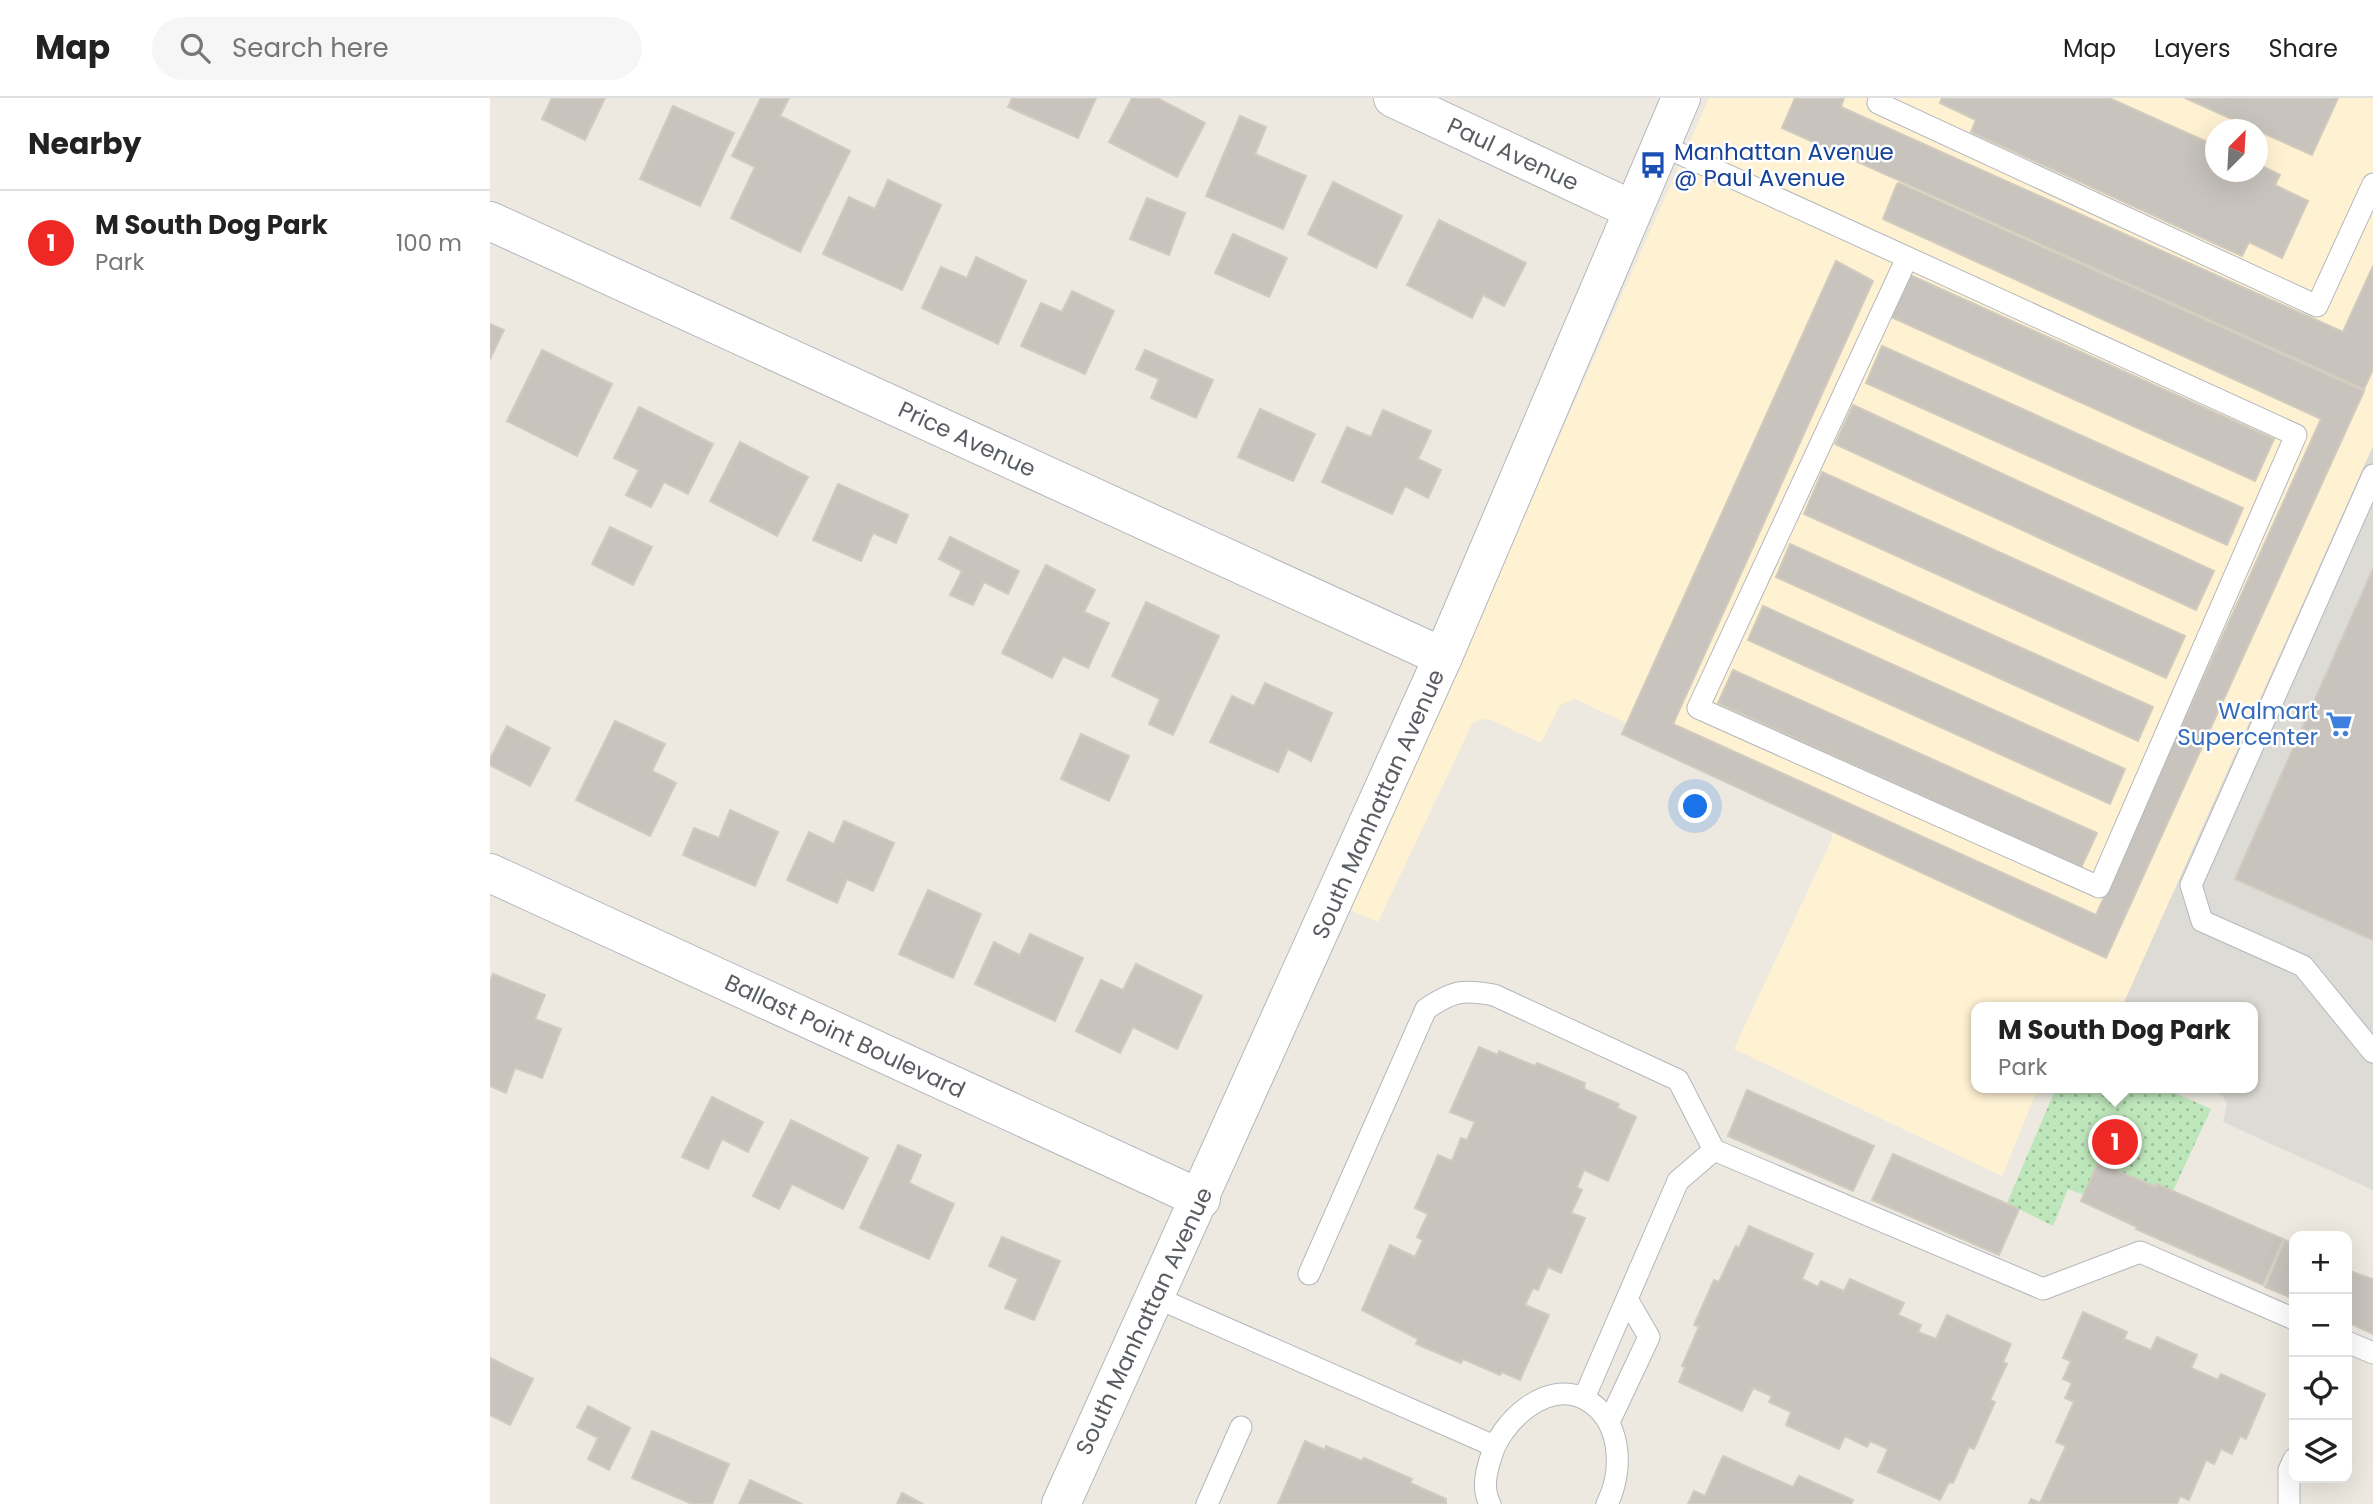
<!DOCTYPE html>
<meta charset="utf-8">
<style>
:root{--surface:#fff;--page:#f6f6f6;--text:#222;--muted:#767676;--line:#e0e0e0;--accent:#ee2925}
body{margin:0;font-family:Poppins,sans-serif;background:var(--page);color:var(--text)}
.controls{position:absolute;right:21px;bottom:21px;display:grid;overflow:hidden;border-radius:14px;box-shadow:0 7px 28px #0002}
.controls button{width:63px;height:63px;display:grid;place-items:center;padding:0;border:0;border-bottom:2px solid var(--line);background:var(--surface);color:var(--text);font:35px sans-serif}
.compass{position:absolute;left:1715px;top:21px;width:63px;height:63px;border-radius:50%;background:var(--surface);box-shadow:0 7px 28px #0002;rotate:24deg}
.you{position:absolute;left:1206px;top:709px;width:24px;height:24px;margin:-18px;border:5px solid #fff;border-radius:50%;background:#1a73e8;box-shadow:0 0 0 10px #1a73e833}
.badge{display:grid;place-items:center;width:46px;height:46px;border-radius:50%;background:var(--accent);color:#fff;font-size:23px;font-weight:700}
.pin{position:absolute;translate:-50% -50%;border:4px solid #fff;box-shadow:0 2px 7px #0006}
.popup{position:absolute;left:1481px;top:904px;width:287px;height:91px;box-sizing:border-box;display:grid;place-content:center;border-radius:14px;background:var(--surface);filter:drop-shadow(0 2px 5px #0005);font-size:23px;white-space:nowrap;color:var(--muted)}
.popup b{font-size:26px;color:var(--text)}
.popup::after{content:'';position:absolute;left:50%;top:100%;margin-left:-14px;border:14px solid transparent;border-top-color:var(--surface)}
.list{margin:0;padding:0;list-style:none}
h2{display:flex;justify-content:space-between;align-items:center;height:91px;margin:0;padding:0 28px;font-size:30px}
h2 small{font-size:23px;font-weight:400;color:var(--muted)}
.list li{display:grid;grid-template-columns:46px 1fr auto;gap:21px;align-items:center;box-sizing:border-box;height:105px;padding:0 28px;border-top:2px solid var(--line)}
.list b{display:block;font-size:26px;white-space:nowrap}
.list p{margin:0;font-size:23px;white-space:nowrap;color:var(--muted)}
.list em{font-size:23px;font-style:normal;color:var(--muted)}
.icon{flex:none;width:38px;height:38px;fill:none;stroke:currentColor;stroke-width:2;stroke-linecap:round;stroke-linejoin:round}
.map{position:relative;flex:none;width:1883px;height:1406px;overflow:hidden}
header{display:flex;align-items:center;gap:42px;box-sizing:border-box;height:98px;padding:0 35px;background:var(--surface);border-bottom:2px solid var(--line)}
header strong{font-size:33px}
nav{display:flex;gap:38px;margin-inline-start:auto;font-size:24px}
.search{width:490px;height:63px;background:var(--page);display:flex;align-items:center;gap:18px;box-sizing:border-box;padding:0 24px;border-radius:38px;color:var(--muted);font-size:26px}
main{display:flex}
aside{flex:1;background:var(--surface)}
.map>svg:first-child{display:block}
.commercial{fill:#fff2d3;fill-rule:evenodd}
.industrial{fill:#dddbd5}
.park{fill:url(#park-dots)}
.building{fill:#c8c4bd;stroke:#d1cabe;stroke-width:2}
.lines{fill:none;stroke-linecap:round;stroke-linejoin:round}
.service-casing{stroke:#b3b7bc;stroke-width:23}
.minor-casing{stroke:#b3b7bc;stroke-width:40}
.tertiary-casing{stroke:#b3b7bc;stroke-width:40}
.service{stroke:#fff;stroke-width:21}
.minor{stroke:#fff;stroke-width:38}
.tertiary{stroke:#fff;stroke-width:38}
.labels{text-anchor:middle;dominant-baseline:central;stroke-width:5;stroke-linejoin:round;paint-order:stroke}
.transit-label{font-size:23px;fill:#164399;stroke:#fff;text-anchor:start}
.street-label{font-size:23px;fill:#595d62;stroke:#fff}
.shop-label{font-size:23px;fill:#366cbe;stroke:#fff;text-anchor:end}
</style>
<header>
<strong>Map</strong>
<div class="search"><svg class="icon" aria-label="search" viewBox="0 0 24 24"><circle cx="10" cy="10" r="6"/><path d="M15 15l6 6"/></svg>Search here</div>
<nav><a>Map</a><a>Layers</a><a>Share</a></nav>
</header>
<main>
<aside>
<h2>Nearby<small></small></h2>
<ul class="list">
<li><span class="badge">1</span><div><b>M South Dog Park</b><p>Park</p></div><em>100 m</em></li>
</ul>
</aside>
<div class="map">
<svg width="1883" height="1406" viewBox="0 0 1883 1406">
<defs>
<pattern id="park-dots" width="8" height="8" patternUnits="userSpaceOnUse" patternTransform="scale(1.75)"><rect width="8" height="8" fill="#bee6bb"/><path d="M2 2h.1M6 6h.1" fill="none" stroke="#9dbe9b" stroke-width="1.8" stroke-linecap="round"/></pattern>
</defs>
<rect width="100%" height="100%" fill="#ede9e0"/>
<path class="commercial" d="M1219,0H1883V348L1632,909H1487V990H1548L1512,1078L1244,951L1342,741V725L1335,718L1085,601L1070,607L1051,645L1001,622L991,621L982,626L888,824L860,812ZM1726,32H1768V74H1726Z"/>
<polygon class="industrial" points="1883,348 1883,1092 1733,1024 1737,1006 1732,997 1716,990 1763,990 1763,909 1632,909"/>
<polygon class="park" points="1566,990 1674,990 1721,1011 1683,1093 1667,1086 1647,1129 1591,1103 1594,1097 1578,1091 1563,1128 1517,1105"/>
<g class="building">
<polygon points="62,0 115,0 95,42 52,21"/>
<polygon points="271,0 299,0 290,18 360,53 310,154 241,120 265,69 242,58"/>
<polygon points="522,0 606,0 588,40 518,9"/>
<polygon points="642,0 667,0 715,25 687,79 619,44"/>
<polygon points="1305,0 1354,0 1351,9 1853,234 1883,168 1883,271 1874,291 1292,30"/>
<polygon points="1452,0 1619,0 1726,48 1726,74 1768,74 1768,66 1790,77 1785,87 1818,103 1792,160 1759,144 1752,158 1481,34 1486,22 1450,5"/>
<polygon points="1695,0 1848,0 1822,57"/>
<polygon points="183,8 244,35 210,108 150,81"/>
<polygon points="750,18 776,29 765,56 816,78 793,131 716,98"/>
<polygon points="398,82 451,107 412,192 333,156 359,99 385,111"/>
<polygon points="843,84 912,118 886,170 818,136"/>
<polygon points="1407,86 1409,85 1874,293 1616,860 1132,636 1346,163 1383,183 1183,626 1606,817 1831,321 1393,121"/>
<polygon points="657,100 695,115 679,157 640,141"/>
<polygon points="949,122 1036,165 1014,208 993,197 982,220 917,187"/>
<polygon points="743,136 797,160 779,199 725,175"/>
<polygon points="486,159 536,183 508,246 432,210 451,169 477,180"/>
<polygon points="1420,177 1784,341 1765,383 1401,219"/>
<polygon points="582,193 624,213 595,276 531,248 551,205 572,214"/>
<polygon points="0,226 14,232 0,261"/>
<polygon points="1392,248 1753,410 1737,447 1376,285"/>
<polygon points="52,252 122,286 87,358 17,323"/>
<polygon points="655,252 723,282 706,320 661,300 669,281 646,271"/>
<polygon points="1363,307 1724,473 1706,512 1345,346"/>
<polygon points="149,309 223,346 198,396 174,384 161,409 136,397 149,372 124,360"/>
<polygon points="770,311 825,336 803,383 748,359"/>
<polygon points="893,312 941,333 928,361 951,372 938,400 915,388 902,416 832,384 857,329 881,339"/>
<polygon points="250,344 318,379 287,438 220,403"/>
<polygon points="1332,374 1695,538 1676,580 1314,416"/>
<polygon points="348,386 418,417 406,445 383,435 371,463 323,442"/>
<polygon points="120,429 162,449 143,487 102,466"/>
<polygon points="460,439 529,473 518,496 494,484 483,507 460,497 472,473 449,461"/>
<polygon points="1300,446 1663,609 1648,643 1286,479"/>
<polygon points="556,467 605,492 594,514 619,525 598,570 573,558 562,580 512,555"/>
<polygon points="1883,471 1883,842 1745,781"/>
<polygon points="656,504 729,538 683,637 659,626 670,601 622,578"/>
<polygon points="1273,508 1635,671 1620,706 1258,542"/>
<polygon points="1243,572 1607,735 1591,770 1228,605"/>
<polygon points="775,585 842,615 821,663 798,651 788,674 720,644 742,598 764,608"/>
<polygon points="125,623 175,646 162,673 186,685 160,738 86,702"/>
<polygon points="17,628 60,650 40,688 0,667 0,661"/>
<polygon points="591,636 639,658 619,703 571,681"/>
<polygon points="240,712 288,734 265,788 193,757 204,730 229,740"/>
<polygon points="354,723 404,745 383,793 357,781 347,805 297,782 319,734 344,746"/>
<polygon points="438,792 491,816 463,880 409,856"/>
<polygon points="540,836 593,860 565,923 485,886 504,844 530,857"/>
<polygon points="646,866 712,898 687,951 643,929 630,955 586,933 611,882 633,892"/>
<polygon points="3,876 55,897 45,921 71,931 52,980 25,970 16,995 0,988 0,883"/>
<polygon points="989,949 1008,957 1009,953 1045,968 1047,965 1095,985 1094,991 1129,1006 1127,1010 1146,1019 1118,1083 1094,1072 1087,1089 1092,1092 1081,1115 1095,1120 1071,1175 1058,1169 1048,1192 1043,1190 1035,1207 1059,1217 1030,1282 1012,1274 1010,1277 973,1261 971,1265 926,1246 928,1241 872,1212 900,1147 925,1159 933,1142 927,1139 938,1116 925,1110 948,1057 962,1063 971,1040 977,1042 985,1024 960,1014"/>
<polygon points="1257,992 1384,1048 1363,1093 1238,1038"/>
<polygon points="222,999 273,1024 258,1054 232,1041 218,1071 192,1059"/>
<polygon points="301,1022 378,1060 353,1111 302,1086 289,1111 263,1098"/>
<polygon points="408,1047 431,1057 419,1085 464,1106 439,1161 370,1130"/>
<polygon points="1403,1056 1529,1111 1509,1157 1382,1102"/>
<polygon points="1608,1065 1666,1089 1667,1086 1793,1141 1773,1187 1646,1131 1647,1129 1591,1103"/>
<polygon points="1259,1128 1323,1156 1312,1181 1328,1189 1331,1183 1354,1193 1360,1181 1414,1205 1408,1217 1431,1227 1428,1234 1446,1241 1457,1217 1521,1246 1513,1264 1517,1266 1500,1302 1505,1304 1484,1351 1479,1349 1463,1385 1459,1384 1450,1402 1388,1374 1398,1351 1380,1343 1377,1349 1355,1338 1349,1351 1296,1327 1301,1314 1279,1304 1282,1298 1263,1290 1252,1313 1189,1284 1195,1269 1192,1268 1209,1229 1204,1227 1224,1182 1229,1184 1246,1148 1249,1150"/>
<polygon points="512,1139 570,1163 544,1222 515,1210 528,1181 499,1168"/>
<polygon points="1795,1142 1804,1146 1804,1201 1775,1189"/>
<polygon points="1857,1172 1883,1181 1883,1236 1857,1224"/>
<polygon points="1593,1214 1637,1234 1634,1241 1661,1252 1667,1239 1707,1257 1701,1270 1728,1282 1731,1276 1775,1296 1756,1341 1750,1338 1742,1356 1731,1351 1724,1366 1716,1362 1699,1402 1690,1398 1687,1406 1539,1406 1541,1401 1550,1405 1576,1348 1566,1344 1584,1304 1575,1300 1582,1285 1573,1281 1581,1263 1573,1260"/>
<polygon points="0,1260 43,1281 20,1327 0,1317"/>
<polygon points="98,1308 140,1330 119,1372 98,1361 108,1340 87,1329"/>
<polygon points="162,1333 239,1366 222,1406 202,1406 142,1380"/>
<polygon points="815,1343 835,1352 836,1348 872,1363 874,1360 922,1381 920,1385 956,1401 956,1406 788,1406"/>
<polygon points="1233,1358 1303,1389 1309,1378 1363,1402 1361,1406 1198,1406 1204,1393 1215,1398"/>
<polygon points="260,1382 312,1406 249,1406"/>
<polygon points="412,1395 433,1406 407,1406"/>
</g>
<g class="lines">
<defs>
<g id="service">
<polyline points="1391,0 1388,5 1827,208 1883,86"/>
<polyline points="1171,47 1806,337 1609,789 1208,610 1417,160"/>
<polyline points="1883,377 1701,787 1712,823 1813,868 1883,954"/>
<path d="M819,1176L936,911C963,893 972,891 1004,897L1188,982L1224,1052L1553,1191L1650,1154L1804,1221"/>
<polyline points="665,1199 1004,1348"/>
<polyline points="1857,1244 1883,1255"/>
<polyline points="1094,1300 1188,1083 1224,1052"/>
<polyline points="1119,1324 1159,1239 1137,1201"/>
<polyline points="717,1406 751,1329"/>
<path d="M1000,1406C992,1391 996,1374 1001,1359C1010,1325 1056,1281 1095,1301C1132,1321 1134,1372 1117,1406"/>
<polyline points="1799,1406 1799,1372 1804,1361"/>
</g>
<g id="minor">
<polyline points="903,0 1143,112"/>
<polyline points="0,123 953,559"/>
<polyline points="0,775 711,1101"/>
</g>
<polyline id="tertiary" points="571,1406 953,559 1191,0"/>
</defs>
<use href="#service" class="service-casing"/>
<use href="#minor" class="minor-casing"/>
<use href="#tertiary" class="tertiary-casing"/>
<use href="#service" class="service"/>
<use href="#minor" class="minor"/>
<use href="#tertiary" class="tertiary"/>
</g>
<defs>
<symbol id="bus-bare" viewBox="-9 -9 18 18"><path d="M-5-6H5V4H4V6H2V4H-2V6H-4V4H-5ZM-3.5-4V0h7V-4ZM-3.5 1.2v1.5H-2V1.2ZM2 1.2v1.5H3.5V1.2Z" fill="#1a4fb4" stroke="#fff" stroke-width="2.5" paint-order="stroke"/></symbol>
<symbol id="supermarket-bare" viewBox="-9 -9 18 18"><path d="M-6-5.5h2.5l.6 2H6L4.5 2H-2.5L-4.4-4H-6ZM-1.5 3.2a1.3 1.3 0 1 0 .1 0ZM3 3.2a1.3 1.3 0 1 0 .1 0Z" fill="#3f7fe0" stroke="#fff" stroke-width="2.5" paint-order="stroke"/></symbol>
</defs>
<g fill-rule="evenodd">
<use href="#bus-bare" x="1144" y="48" width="38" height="38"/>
<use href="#supermarket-bare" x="1830" y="607" width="38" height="38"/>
</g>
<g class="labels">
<g class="transit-label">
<text x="1184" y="54">Manhattan Avenue<tspan x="1184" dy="26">@ Paul Avenue</tspan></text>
</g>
<g class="street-label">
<text transform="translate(1023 56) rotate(25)">Paul Avenue</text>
<text transform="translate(477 341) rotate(25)">Price Avenue</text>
<text transform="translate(888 706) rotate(-66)">South Manhattan Avenue</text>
<text transform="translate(355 938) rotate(25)">Ballast Point Boulevard</text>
<text transform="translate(654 1223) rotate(-65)">South Manhattan Avenue</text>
</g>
<g class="shop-label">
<text x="1828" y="613">Walmart<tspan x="1828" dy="26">Supercenter</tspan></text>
</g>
</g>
</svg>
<div class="controls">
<button>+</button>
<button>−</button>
<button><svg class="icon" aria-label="locate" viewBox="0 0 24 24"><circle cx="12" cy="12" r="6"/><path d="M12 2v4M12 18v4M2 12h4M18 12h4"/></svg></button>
<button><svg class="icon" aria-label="layers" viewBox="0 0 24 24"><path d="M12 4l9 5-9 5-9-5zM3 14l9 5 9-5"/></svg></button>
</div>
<svg class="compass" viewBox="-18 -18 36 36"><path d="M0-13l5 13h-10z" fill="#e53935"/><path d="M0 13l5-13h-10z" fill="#767676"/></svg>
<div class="you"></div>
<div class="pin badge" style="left:1625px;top:1044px">1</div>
<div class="popup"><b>M South Dog Park</b>Park</div>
</div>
</main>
